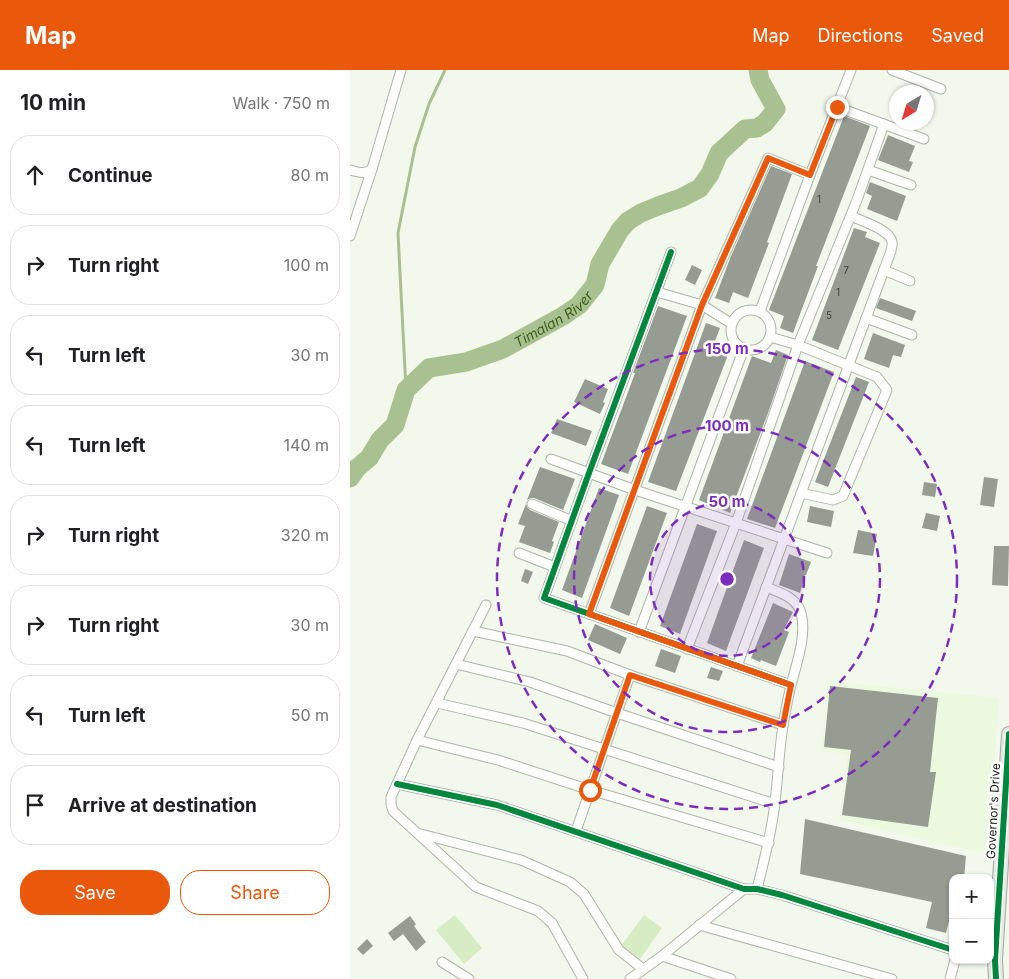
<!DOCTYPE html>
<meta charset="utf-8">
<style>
:root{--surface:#fff;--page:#f2f2f2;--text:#202124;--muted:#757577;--line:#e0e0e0;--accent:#ea580c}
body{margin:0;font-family:Inter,sans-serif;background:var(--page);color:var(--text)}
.controls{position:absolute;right:15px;bottom:15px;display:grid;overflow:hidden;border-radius:10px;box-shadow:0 1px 4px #0004}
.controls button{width:45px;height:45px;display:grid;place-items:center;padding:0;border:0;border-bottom:1px solid var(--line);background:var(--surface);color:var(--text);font:25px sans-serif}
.compass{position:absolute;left:539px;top:15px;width:45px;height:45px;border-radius:50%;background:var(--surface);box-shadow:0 1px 4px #0004;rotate:218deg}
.stop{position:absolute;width:15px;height:15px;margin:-11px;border:4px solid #ea580c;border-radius:50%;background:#fff}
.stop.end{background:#ea580c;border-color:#fff;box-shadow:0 1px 5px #0008}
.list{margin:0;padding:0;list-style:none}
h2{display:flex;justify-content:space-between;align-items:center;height:65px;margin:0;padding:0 20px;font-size:21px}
h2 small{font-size:16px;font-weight:400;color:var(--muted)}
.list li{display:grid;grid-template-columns:32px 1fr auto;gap:15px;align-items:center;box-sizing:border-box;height:80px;margin:0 10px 10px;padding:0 10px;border:1px solid var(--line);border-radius:20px}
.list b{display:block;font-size:19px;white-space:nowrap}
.list em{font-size:16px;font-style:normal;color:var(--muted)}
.actions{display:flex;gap:10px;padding:15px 20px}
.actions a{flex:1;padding:11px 0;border:1px solid var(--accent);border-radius:20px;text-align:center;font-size:18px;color:var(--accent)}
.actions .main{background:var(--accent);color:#fff}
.icon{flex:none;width:28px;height:28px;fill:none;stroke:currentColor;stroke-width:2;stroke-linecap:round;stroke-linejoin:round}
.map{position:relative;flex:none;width:659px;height:909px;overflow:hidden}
header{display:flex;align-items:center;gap:30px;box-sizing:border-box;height:70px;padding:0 25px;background:var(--accent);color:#fff}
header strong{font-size:24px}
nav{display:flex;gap:28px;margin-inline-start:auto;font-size:18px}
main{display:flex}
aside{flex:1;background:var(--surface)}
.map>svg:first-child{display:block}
.built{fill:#ebf9df}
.green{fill:#d7ecc2}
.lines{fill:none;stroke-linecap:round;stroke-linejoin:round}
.stream{stroke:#a9c190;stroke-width:3}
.river{stroke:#a9c190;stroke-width:19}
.building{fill:#979c92}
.minor-casing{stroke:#afb4aa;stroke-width:11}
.primary-casing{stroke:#a3ab9b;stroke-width:16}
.minor{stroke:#fdfefc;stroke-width:9}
.primary{stroke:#e5e9e1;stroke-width:14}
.cycleway-casing{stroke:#fff;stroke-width:9}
.cycleway{stroke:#00873e;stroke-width:6}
.route{stroke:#ea580c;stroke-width:6}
.ring{fill:none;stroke:#7b2cbf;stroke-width:2.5;stroke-dasharray:9 6}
.labels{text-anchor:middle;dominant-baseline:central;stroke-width:5;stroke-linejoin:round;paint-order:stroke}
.number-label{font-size:10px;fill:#3a4035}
.street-label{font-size:12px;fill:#1b2116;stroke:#fff}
.water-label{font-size:14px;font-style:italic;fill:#3f5d18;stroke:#fff}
.centre{fill:#7b2cbf;stroke:#fff;stroke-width:2.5}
.ring-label{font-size:15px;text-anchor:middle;font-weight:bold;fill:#7b2cbf;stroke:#fff;stroke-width:5;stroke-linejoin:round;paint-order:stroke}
</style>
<header>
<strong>Map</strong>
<nav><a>Map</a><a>Directions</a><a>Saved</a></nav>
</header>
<main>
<aside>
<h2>10 min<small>Walk · 750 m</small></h2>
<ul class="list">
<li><svg class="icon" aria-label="ahead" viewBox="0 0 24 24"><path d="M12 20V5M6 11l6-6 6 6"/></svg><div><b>Continue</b></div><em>80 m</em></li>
<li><svg class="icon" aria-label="right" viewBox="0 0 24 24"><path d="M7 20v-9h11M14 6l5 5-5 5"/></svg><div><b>Turn right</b></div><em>100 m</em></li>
<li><svg class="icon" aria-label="left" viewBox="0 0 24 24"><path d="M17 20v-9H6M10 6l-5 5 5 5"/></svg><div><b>Turn left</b></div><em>30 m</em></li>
<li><svg class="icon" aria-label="left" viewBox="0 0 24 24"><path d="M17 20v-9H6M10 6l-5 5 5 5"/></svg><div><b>Turn left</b></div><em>140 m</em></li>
<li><svg class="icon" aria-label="right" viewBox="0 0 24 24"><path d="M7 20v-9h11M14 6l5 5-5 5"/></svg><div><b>Turn right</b></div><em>320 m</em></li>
<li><svg class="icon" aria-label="right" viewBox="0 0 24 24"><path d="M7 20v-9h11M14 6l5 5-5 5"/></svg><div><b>Turn right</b></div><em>30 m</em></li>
<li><svg class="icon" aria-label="left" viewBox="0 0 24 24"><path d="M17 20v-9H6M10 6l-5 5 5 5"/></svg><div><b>Turn left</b></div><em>50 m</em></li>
<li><svg class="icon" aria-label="arrive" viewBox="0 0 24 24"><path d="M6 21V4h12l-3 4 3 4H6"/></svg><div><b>Arrive at destination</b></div></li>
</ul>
<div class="actions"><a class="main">Save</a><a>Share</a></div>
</aside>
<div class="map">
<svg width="659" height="909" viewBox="0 0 659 909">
<rect width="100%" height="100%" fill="#f2f8ec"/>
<polygon class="built" points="478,611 649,628 637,784 489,750 498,685 472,680"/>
<g class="green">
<polygon points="105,845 132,878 114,894 86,860"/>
<polygon points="294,845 312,858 290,889 271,876"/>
</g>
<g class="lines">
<polyline class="stream" points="56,320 48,163 65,77 79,34 95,0"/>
<path class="river" id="s1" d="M0,408L7,398L19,388L30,370L45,355L56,320L79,298L116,292L153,279L213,246L229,235L245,215L250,194L270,160L278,151L291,143L308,136L331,128L350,118L360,104L369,83L395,59L407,58L415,53L426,39L410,10L408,0"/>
</g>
<g class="building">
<polygon points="494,46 520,56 466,196 468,196 443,263 430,258 434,246 419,240"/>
<polygon points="538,65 565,76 559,91 563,92 559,102 528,90"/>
<polygon points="421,96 442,104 417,172 419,173 398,228 383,222 379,233 365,228 381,186"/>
<polygon points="520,112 556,126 547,151 517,139 522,126 516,123"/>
<polygon points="504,158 517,162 515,167 530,173 488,280 462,270"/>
<polygon points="342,195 352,200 345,215 335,210"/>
<polygon points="530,228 566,241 562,251 526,238"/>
<polygon points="308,236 337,246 278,404 251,394 281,314 285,303 283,303"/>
<polygon points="356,253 370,258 365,271 381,277 326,421 298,412"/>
<polygon points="523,263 555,275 551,287 543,285 539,298 514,289"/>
<polygon points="426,280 438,285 418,343 380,443 349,430 402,286 421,293"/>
<polygon points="455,291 484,302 425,458 397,449"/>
<polygon points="506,307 519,312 478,417 465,412"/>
<polygon points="235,309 258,319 253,332 255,333 250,344 224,332"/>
<polygon points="207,349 242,361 236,376 201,363"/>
<polygon points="190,397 225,409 213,440 184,428 181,428 177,430"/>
<polygon points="634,407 648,409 644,437 630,435"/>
<polygon points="574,412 587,414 585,427 572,425"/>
<polygon points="249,418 269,425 232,528 212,520"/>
<polygon points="176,434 177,437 180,440 209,452 202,471 204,472 200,483 169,472 175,456 168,454"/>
<polygon points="297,436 317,443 279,546 260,538"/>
<polygon points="460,436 484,441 481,457 457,452"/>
<polygon points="576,443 590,446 587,461 572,458"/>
<polygon points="347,454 367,461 330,564 310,556"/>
<polygon points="508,460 527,464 523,486 503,483"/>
<polygon points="394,470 414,478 376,581 357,573"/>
<polygon points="644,476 659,476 658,516 642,515"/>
<polygon points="439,484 461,492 456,505 455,505 450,523 429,515"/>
<polygon points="175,499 183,502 178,514 171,511"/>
<polygon points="423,533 443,542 434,560 439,562 426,596 411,590 410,592 401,588"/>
<polygon points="245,554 277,568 270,584 238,570"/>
<polygon points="311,579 331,586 325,603 305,596"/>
<polygon points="361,597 373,601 369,611 357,608"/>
<polygon points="480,616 588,628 580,702 586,702 578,757 492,745 501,680 474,677"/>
<polygon points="455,749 616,786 614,808 603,808 603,835 596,863 576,858 582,832 450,804"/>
<polygon points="60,846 66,854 64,856 76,872 66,881 53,864 44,871 38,863"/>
<polygon points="17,869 23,876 13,885 7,879"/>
</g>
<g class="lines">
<defs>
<g id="minor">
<polyline points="542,0 591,19"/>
<polyline points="487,37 574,69"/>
<path d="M0,100C8,102 15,105 22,99L51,0"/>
<polyline points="518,100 561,115"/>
<polyline points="0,166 22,99"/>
<polyline points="321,182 239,403 194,528 441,615"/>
<polyline points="534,200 560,211"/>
<polyline points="307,222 352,235 382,254"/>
<circle cx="401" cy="260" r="20"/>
<polyline points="410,241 460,105 501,0"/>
<polyline points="516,248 562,265"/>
<polyline points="420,267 448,275 527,307 537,320 493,426 483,430 451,423"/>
<polyline points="201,389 285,420 477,483"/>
<polyline points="182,434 222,451"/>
<polyline points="169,483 205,497"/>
<polyline points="136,535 67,670 41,727 41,734 43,741 126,817 188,841 202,853 233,909"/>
<polyline points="239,544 352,235 418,88 460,105"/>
<polyline points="123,561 217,581 280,605 433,655"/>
<polyline points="289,562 394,278"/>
<polyline points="337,579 386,453 448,275 507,130 534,54"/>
<polyline points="106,594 180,612 267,643 429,697"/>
<path d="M387,596L541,181C541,178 543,175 542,172C540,159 511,151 501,146"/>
<polyline points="87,633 173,653 425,734"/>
<polyline points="67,670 148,690 240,720 419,773"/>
<polyline points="47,714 147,735 394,819 407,819 432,825 603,880"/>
<polyline points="226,761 280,605"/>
<polyline points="71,764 171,790 220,812 234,824 269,880 293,899"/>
<path d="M407,819C414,790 422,762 425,732C428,707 429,681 433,656C435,642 438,628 441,615C447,592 458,562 450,540C444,526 428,522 416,517"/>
<polyline points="349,855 542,909"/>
<polyline points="312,886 381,909"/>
<polyline points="92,892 119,909"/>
<polyline points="280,909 312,886 394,819"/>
<polyline points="600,909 605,890"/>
</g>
<polyline id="primary" points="646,909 645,890 659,664"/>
</defs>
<use href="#minor" class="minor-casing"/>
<use href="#primary" class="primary-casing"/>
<use href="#minor" class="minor"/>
<use href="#primary" class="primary"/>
<defs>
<g id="cycleway">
<polyline points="321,182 239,403 194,528 441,615"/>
<polyline points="47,714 147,735 394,819 407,819 432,825 603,880"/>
<polyline points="646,909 645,890 659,664"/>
</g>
</defs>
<use href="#cycleway" class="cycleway-casing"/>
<use href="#cycleway" class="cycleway"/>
</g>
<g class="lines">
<polyline class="route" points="240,720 280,605 433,655 441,615 239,544 352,235 418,88 460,105 487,37"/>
</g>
<circle cx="377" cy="509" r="77" fill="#7b2cbf" fill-opacity=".12"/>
<g class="ring">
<circle cx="377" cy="509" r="77"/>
<circle cx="377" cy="509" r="153"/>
<circle cx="377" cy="509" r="230"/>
</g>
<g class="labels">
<g class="number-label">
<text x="469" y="129">1</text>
<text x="496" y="200">7</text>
<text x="488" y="222">1</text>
<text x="479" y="245">5</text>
</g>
<g class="street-label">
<text transform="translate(643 741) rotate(-87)">Governor's Drive</text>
</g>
<g class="water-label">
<text stroke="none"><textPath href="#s1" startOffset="274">Timalan River</textPath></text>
</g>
</g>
<circle cx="377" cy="509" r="8" class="centre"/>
<g class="ring-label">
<text x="377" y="284">150 m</text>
<text x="377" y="361">100 m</text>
<text x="377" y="437">50 m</text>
</g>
</svg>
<div class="controls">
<button>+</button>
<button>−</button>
</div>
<svg class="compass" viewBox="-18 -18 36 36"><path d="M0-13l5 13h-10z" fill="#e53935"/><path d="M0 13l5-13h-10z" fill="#757577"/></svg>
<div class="stop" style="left:240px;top:720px"></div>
<div class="stop end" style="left:487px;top:37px"></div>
</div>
</main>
